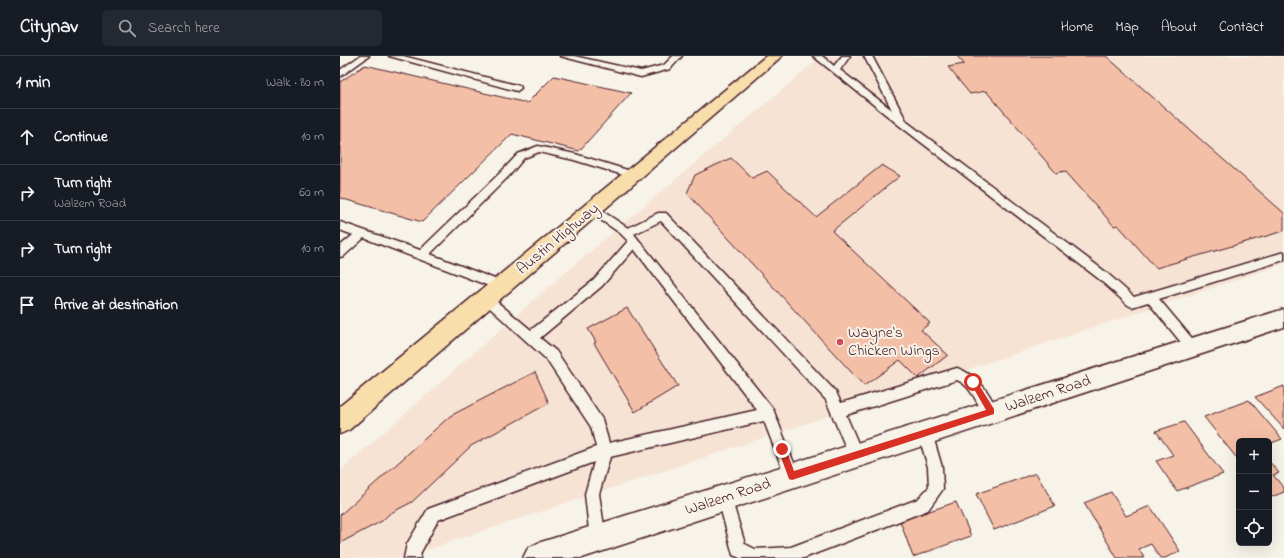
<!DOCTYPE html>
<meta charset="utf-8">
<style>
:root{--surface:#171b24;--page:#242831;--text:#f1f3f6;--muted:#9ea1a6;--line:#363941}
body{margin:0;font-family:"Indie Flower",sans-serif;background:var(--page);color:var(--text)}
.controls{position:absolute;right:12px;bottom:12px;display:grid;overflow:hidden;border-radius:6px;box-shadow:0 4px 16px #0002}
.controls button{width:36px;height:36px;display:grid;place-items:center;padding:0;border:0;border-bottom:1px solid var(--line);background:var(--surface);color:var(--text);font:20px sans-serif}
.stop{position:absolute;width:12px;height:12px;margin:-9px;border:3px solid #d93025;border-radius:50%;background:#fff}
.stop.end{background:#d93025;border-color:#fff;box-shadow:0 1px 4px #0008}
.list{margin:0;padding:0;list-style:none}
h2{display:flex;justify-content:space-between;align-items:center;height:52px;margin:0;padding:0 16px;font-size:17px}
h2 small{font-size:13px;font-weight:400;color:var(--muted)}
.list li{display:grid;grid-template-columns:26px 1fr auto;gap:12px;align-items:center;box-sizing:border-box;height:56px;padding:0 16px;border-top:1px solid var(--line)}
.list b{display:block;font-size:15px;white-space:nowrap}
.list p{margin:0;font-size:13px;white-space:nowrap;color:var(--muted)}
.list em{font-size:13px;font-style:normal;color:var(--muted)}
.icon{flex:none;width:22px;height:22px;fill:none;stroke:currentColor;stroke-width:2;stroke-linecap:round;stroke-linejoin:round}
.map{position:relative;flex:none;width:944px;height:502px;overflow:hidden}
header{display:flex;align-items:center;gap:24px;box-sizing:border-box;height:56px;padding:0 20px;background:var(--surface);border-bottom:1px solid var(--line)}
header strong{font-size:19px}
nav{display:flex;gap:22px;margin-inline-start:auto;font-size:14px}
.search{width:280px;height:36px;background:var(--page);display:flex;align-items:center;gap:10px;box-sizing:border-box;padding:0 14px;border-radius:6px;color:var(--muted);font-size:15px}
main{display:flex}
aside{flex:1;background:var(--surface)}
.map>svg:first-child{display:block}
.built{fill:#f6e3d4}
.building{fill:#f4bfa7;stroke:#4a1f2b}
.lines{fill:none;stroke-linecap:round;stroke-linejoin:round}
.lane-casing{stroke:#4a1f2b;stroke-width:3}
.secondary-casing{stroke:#4a1f2b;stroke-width:3}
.primary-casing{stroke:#4a1f2b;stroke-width:3}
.lane{fill:#f7f3e8;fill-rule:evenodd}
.secondary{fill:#f7f3e8;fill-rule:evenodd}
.primary{fill:#f8deab;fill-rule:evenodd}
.route{fill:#d93025}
.poi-dot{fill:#d1495b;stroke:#f7f3e8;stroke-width:1.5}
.labels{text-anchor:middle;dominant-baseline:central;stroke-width:4;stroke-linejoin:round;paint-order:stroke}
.street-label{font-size:16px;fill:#4a1f2b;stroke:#f7f3e8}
.poi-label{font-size:16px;fill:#4a1f2b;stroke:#f7f3e8;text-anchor:start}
</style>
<header>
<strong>Citynav</strong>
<div class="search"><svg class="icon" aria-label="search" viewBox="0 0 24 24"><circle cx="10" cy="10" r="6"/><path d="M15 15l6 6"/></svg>Search here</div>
<nav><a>Home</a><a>Map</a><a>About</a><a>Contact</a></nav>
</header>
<main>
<aside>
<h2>1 min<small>Walk · 80 m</small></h2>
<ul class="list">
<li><svg class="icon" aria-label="ahead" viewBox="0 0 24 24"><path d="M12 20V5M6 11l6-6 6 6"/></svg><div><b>Continue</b></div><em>10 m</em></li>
<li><svg class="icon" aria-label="right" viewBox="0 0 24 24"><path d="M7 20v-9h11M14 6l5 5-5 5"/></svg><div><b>Turn right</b><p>Walzem Road</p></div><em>60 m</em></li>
<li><svg class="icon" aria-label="right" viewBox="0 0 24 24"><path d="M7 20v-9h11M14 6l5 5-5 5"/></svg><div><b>Turn right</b></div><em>10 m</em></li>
<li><svg class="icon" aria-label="arrive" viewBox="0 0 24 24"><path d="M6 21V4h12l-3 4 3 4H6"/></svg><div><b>Arrive at destination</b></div></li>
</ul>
</aside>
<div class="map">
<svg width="944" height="502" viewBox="0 0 944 502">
<rect width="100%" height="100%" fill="#f7f3e8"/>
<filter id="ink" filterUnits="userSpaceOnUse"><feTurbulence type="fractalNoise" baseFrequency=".025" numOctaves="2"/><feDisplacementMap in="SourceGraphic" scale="8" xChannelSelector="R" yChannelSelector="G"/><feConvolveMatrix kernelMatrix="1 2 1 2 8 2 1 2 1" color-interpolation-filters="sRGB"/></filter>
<g filter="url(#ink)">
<polygon class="built" points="482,0 944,0 944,208 62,502 0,502 0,415 220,221"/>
<g class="building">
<polygon points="617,0 766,0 944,157 944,175 816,212 778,169 774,170 725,115 716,117 646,35 630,38 608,11 624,8"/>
<polygon points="25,9 187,47 214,20 291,37 239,95 172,78 82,166 0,142 0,26"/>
<polygon points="391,102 412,122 427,115 476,161 542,109 560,120 492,175 590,267 581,274 608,299 578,322 560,304 524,330 347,137 355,119"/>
<polygon points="287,252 338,330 295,356 254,287 256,286 248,273"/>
<polygon points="195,316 209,347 131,390 72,446 49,458 42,465 0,487 0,459 110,360"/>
<polygon points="944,330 944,373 915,341"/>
<polygon points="909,344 942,383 929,388 929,385 899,385 899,405 864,361"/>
<polygon points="844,366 883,418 837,435 816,405 833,399 816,375"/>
<polygon points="929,405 939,417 933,419 944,432 944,436 929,442"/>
<polygon points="696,417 715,450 654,474 636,438"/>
<polygon points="771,436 786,460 810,450 840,495 825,502 820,502 811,488 799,493 804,502 777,502 744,447"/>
<polygon points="616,446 631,480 573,501 560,465"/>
</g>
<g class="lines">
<defs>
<g id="lane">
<polygon points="20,0 29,0 0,21 0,14"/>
<polygon points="49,0 63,0 180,30 181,32 177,35"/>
<polygon points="220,0 234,0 301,15 324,9 333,0 342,0 330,13 301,21"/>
<polygon points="473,0 482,0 494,10 502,0 510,0 500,14 552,54 524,0 532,0 567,66 767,217 794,241 944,196 944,204 819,243 856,287 858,291 856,295 852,296 848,295 808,246 792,251 788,249 759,223 560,70"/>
<polygon points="198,90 235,98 297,117 298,119 293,122 234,104 199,96 184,102 169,120 90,198 165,227 167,230 165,233 157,233 24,182 4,200 0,201 0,190 13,179 0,174 0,166 80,194 161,116 178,98"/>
<path d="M253,149L288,172L318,157H326L496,336L501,347L617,312C638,320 649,335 658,356L656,361L651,362C638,358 636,332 617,324L506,359L523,399L521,404L516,406L511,404L486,344L321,165L294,178L433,353L459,420L457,425L452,427L447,425L424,365L270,401L259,438L266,483L264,489L258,491L252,489L250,483L245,438L254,406L98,464L81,496L80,502H64L67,488L88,453L256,391L251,371L206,303L140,243L142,240L146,238L150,240L191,274L254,224L288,185L280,177L249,156L248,153L249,150ZM294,193L417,354L269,387L262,363L216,295L200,282L262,230Z"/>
<polygon points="585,370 590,372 592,377 602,411 603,433 588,454 464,502 400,502 393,499 378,443 380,438 385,436 390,438 405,488 415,493 451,491 578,443 589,431 588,411 578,377 580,372"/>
</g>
<polygon id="secondary" points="944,253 944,271 242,502 183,502 188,492 198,487"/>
<polygon id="primary" points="426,0 442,0 9,374 0,378 0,350"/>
</defs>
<use href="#lane" class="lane-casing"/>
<use href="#secondary" class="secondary-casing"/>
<use href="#primary" class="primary-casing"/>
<use href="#lane" class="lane"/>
<use href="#secondary" class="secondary"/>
<use href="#primary" class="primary"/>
</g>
</g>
<polygon class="route" points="633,323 636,324 654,353 654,358 452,424 449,423 438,393 439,390 445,390 454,415 646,354 630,326"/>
<circle class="poi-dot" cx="500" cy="286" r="4"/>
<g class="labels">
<g class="street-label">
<text transform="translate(218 183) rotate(-40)">Austin Highway</text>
<text transform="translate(708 338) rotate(-18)">Walzem Road</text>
<text transform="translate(388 441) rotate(-18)">Walzem Road</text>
</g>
<g class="poi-label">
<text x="508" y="277">Wayne's<tspan x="508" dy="18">Chicken Wings</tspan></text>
</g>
</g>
</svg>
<div class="controls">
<button>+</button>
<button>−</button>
<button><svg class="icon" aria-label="locate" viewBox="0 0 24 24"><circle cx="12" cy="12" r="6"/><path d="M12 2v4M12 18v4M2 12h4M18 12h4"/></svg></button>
</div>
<div class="stop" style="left:633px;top:326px"></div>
<div class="stop end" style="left:442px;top:393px"></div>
</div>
</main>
